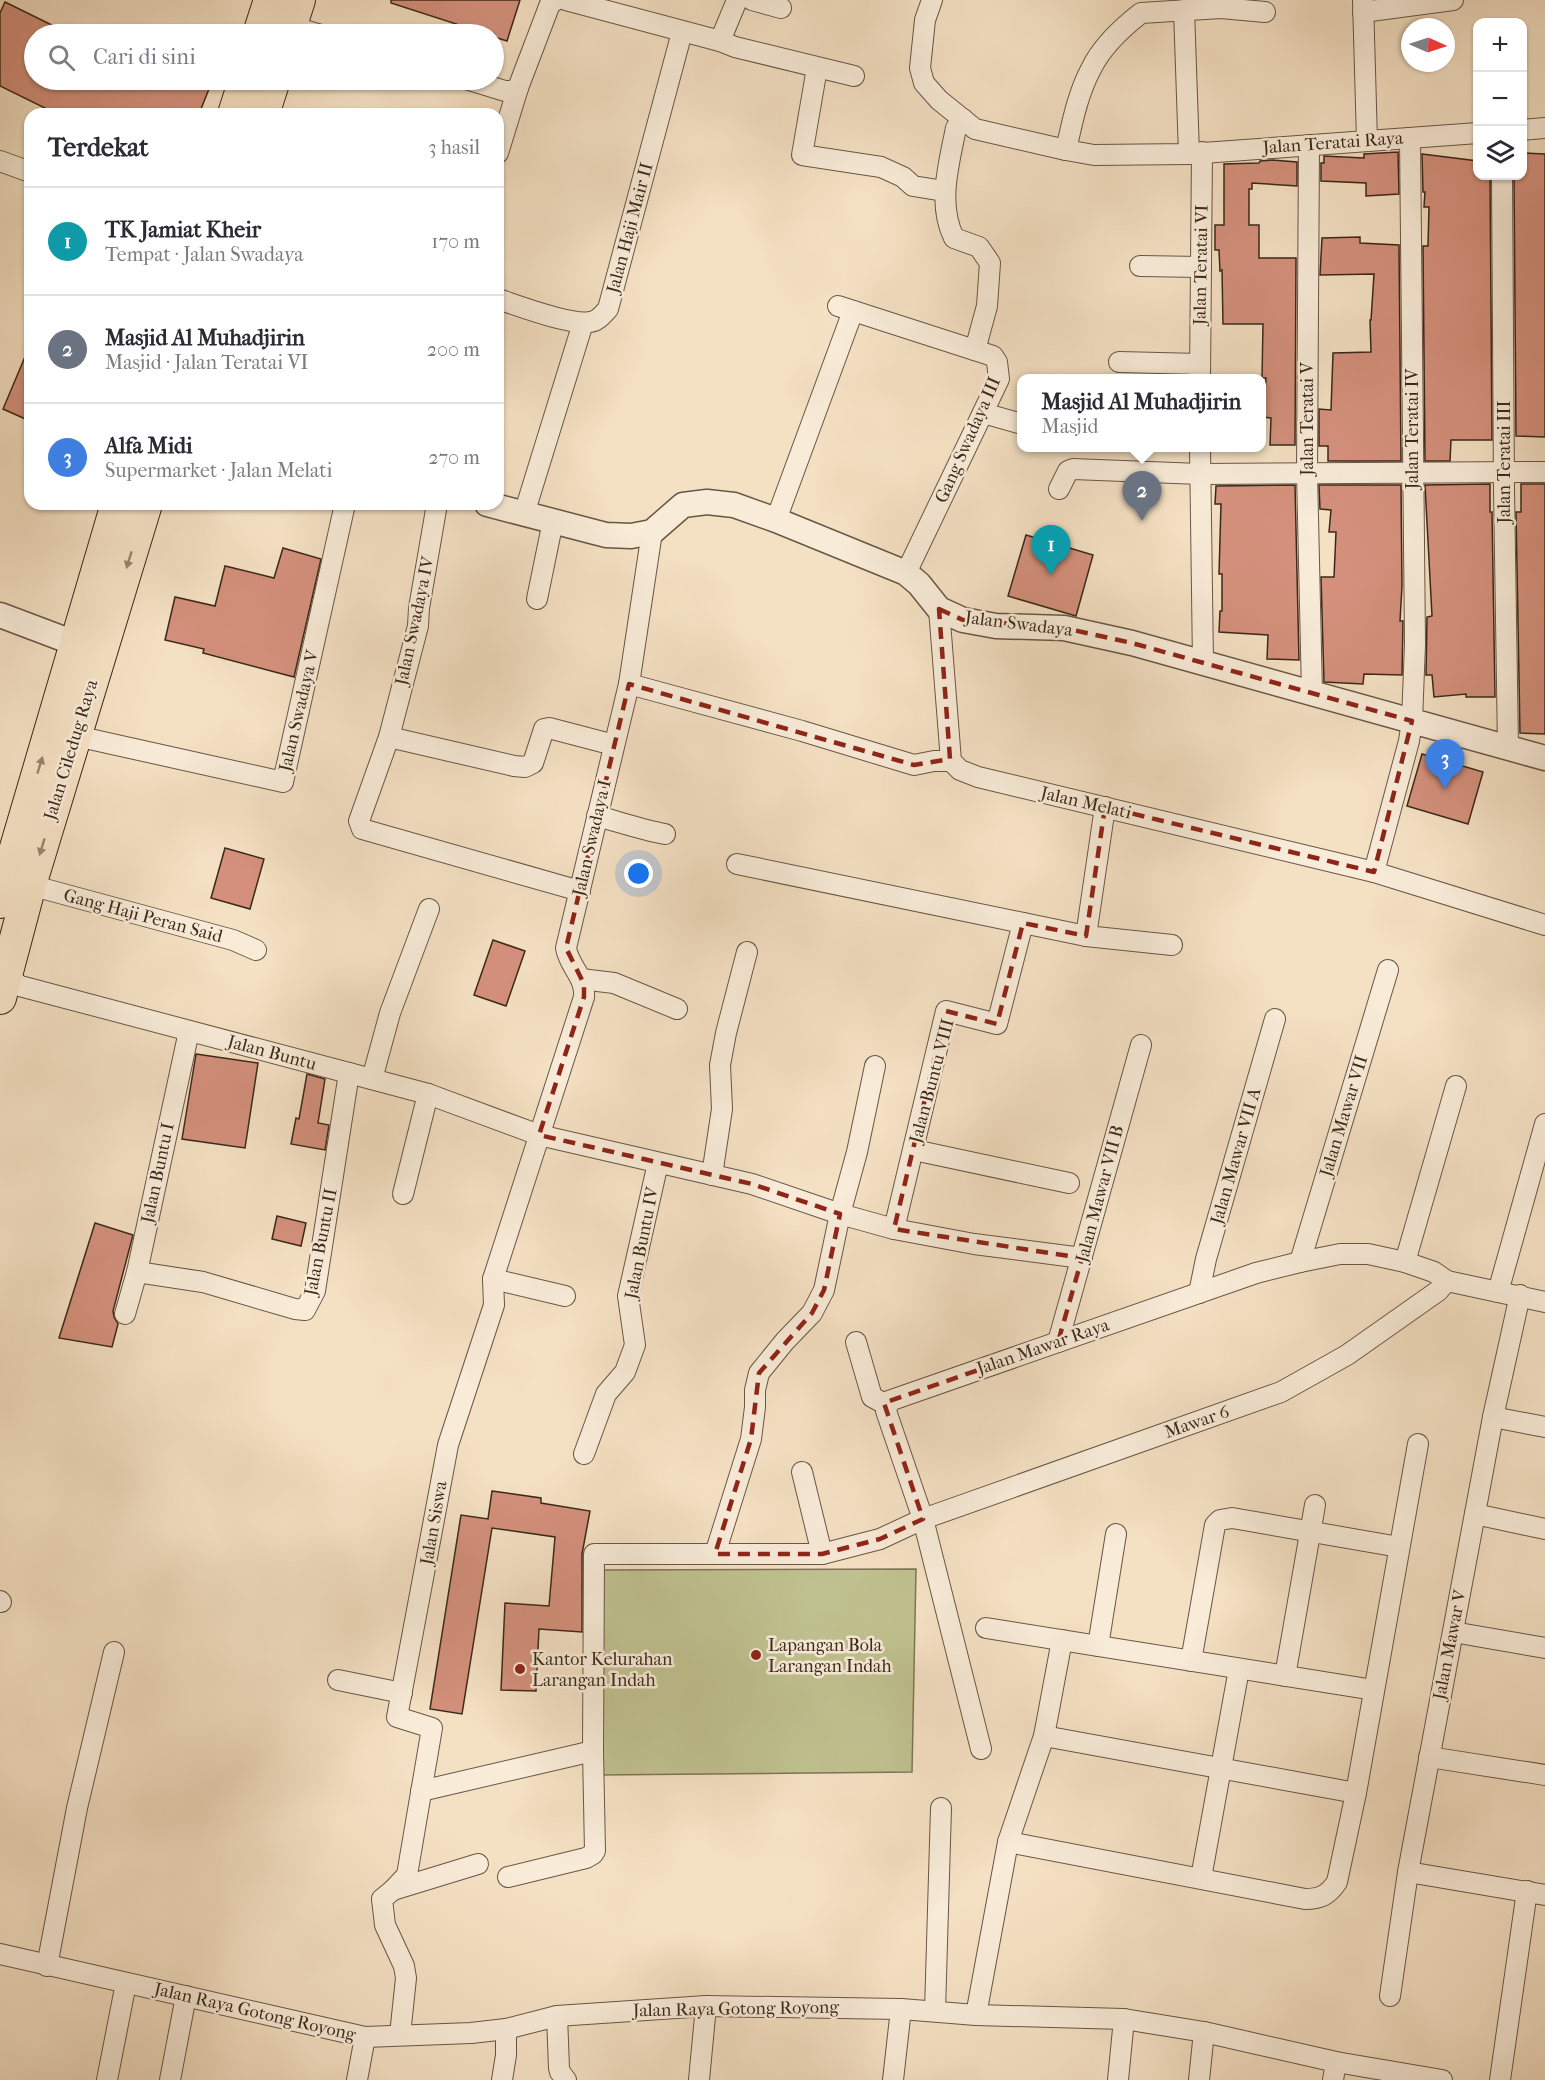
<!DOCTYPE html>
<html lang="id">
<meta charset="utf-8">
<style>
:root{--surface:#fff;--page:#f2f2f3;--text:#2b2b33;--muted:#7c7c81;--line:#e1e1e2;--accent:#2563eb}
body{margin:0;font-family:"IM FELL French Canon",serif;background:var(--page);color:var(--text)}
.controls{position:absolute;right:18px;top:18px;display:grid;overflow:hidden;border-radius:12px;box-shadow:0 2px 4px #0004}
.controls button{width:54px;height:54px;display:grid;place-items:center;padding:0;border:0;border-bottom:2px solid var(--line);background:var(--surface);color:var(--text);font:30px sans-serif}
.compass{position:absolute;left:1401px;top:18px;width:54px;height:54px;border-radius:50%;background:var(--surface);box-shadow:0 2px 4px #0004;rotate:93deg}
.you{position:absolute;left:639px;top:874px;width:21px;height:21px;margin:-15px;border:4px solid #fff;border-radius:50%;background:#1a73e8;box-shadow:0 0 0 9px #1a73e833}
.badge{display:grid;place-items:center;width:39px;height:39px;border-radius:50%;background:var(--accent);color:#fff;font-size:20px;font-weight:700}
.pin{position:absolute;translate:-50% -50px;filter:drop-shadow(0 2px 3px #0008)}
.pin::after{content:'';position:absolute;top:32px;width:21px;height:18px;background:inherit;clip-path:polygon(0 0,100% 0,50% 100%)}
.popup{position:absolute;left:1017px;top:374px;width:249px;height:78px;box-sizing:border-box;display:grid;place-content:center;border-radius:12px;background:var(--surface);filter:drop-shadow(0 2px 4px #0005);font-size:20px;white-space:nowrap;color:var(--muted)}
.popup b{font-size:22px;color:var(--text)}
.popup::after{content:'';position:absolute;left:50%;top:100%;margin-left:-12px;border:12px solid transparent;border-top-color:var(--surface)}
.list{margin:0;padding:0;list-style:none}
h2{display:flex;justify-content:space-between;align-items:center;height:78px;margin:0;padding:0 24px;font-size:26px}
h2 small{font-size:20px;font-weight:400;color:var(--muted)}
.list li{display:grid;grid-template-columns:39px 1fr auto;gap:18px;align-items:center;box-sizing:border-box;height:108px;padding:0 24px;border-top:2px solid var(--line)}
.list b{display:block;font-size:22px;white-space:nowrap}
.list p{margin:0;font-size:20px;white-space:nowrap;color:var(--muted)}
.list em{font-size:20px;font-style:normal;color:var(--muted)}
.icon{flex:none;width:33px;height:33px;fill:none;stroke:currentColor;stroke-width:2;stroke-linecap:round;stroke-linejoin:round}
.map{position:relative;flex:none;width:1545px;height:2080px;overflow:hidden}
.search{position:absolute;background:var(--surface);box-shadow:0 2px 4px #0004;left:24px;top:24px;width:480px;height:66px;display:flex;align-items:center;gap:15px;box-sizing:border-box;padding:0 21px;border-radius:33px;color:var(--muted);font-size:22px}
.panel{position:absolute;background:var(--surface);box-shadow:0 2px 4px #0004;left:24px;top:108px;width:480px;height:402px;border-radius:18px}
.map>svg:first-child{display:block}
.green{fill:#c0c190;stroke:#7e7455;stroke-width:1.5}
.building{fill:#d4907c;stroke:#3b281a;stroke-width:1.5}
.lines{fill:none;stroke-linecap:round;stroke-linejoin:round}
.minor-casing{stroke:#695644;stroke-width:22}
.tertiary-casing{stroke:#695644;stroke-width:27}
.primary-casing{stroke:#3b281a;stroke-width:34}
.minor{stroke:#f8ebd8;stroke-width:20}
.tertiary{stroke:#f8ebd8;stroke-width:24}
.primary{stroke:#f4e0c3;stroke-width:32}
.oneway{fill:#98846e}
.marked{fill:none;stroke:#8f2418;stroke-width:4.5;stroke-dasharray:12 8;stroke-linejoin:round}
.poi-dot{fill:#8f2418;stroke:#f8ebd8;stroke-width:2}
.labels{text-anchor:middle;dominant-baseline:central;stroke-width:5;stroke-linejoin:round;paint-order:stroke}
.street-label{font-size:18px;fill:#3b281a;stroke:#f8ebd8}
.poi-label{font-size:18px;fill:#3b281a;stroke:#f8ebd8;text-anchor:start}
</style>
<div class="map">
<svg width="1545" height="2080" viewBox="0 0 1545 2080">
<rect width="100%" height="100%" fill="#f4e0c3"/>
<filter id="stains"><feTurbulence type="fractalNoise" baseFrequency=".00333" numOctaves="4"/><feColorMatrix values="0 0 0 0 .2 0 0 0 0 .09 0 0 0 0 .02 0 0 0 .5 -.17"/></filter>
<radialGradient id="worn" r=".72"><stop offset=".6" stop-color="#630" stop-opacity="0"/><stop offset="1" stop-color="#630" stop-opacity=".3"/></radialGradient>
<polygon class="green" points="916,1569 912,1772 597,1775 597,1570"/>
<g class="building">
<polygon points="391,0 520,0 507,41 494,37 494,34 487,34 391,3"/>
<polygon points="5,2 70,34 34,34 34,80 187,80 209,89 199,114 57,114 0,86 0,13"/>
<polygon points="1398,152 1399,194 1366,196 1366,183 1321,181 1321,163 1324,163 1324,156 1364,158 1364,154"/>
<polygon points="1522,153 1545,154 1545,437 1516,436 1514,176 1522,176"/>
<polygon points="1422,154 1478,161 1478,176 1490,176 1492,440 1451,440 1450,461 1425,461 1423,246 1428,246 1429,207 1424,207 1425,192 1423,192"/>
<polygon points="1272,160 1297,162 1297,186 1252,183 1252,189 1249,189 1249,225 1259,225 1259,258 1296,258 1295,445 1270,445 1271,418 1263,417 1266,378 1262,378 1263,324 1223,324 1222,270 1220,271 1219,250 1215,250 1215,225 1224,225 1224,164 1259,163 1260,161"/>
<polygon points="1360,237 1360,243 1399,245 1401,461 1328,461 1328,446 1319,446 1319,409 1331,410 1333,353 1371,352 1370,320 1371,320 1374,274 1320,275 1322,238"/>
<polygon points="30,345 30,421 3,409"/>
<polygon points="1490,484 1490,512 1492,512 1495,697 1466,697 1466,694 1434,697 1432,675 1426,675 1427,617 1432,616 1425,485"/>
<polygon points="1521,484 1545,484 1545,734 1520,733 1516,512 1521,512"/>
<polygon points="1295,485 1299,660 1267,659 1268,635 1219,632 1220,611 1222,611 1222,574 1219,574 1221,504 1215,504 1216,486"/>
<polygon points="1319,485 1401,485 1402,586 1400,621 1403,621 1402,675 1364,674 1363,684 1324,682 1321,577 1334,577 1336,532 1329,532 1331,510 1320,509"/>
<polygon points="1026,535 1093,555 1076,616 1008,596"/>
<polygon points="283,548 321,559 294,677 203,653 204,649 165,640 175,597 215,606 225,566 274,578"/>
<polygon points="1422,754 1483,772 1468,824 1407,806"/>
<polygon points="225,848 264,859 250,909 211,898"/>
<polygon points="493,940 525,951 506,1006 474,995"/>
<polygon points="196,1054 258,1063 245,1148 182,1139"/>
<polygon points="307,1074 325,1079 318,1123 329,1125 325,1150 291,1144 296,1118 299,1119"/>
<polygon points="277,1216 306,1223 301,1246 272,1239"/>
<polygon points="95,1223 133,1235 113,1311 114,1317 118,1324 112,1347 59,1338"/>
<polygon points="492,1491 541,1498 541,1503 590,1511 582,1554 582,1632 539,1629 536,1691 501,1690 505,1603 549,1606 555,1537 492,1528 462,1714 430,1709 461,1515 488,1519"/>
</g>
<g class="lines">
<defs>
<g id="minor">
<polyline points="566,0 720,41 737,0"/>
<polyline points="752,0 781,8"/>
<polyline points="932,0 925,20 920,68 924,83 939,100 975,129 1066,150"/>
<polyline points="1363,0 1367,141"/>
<polyline points="1184,10 1189,154"/>
<path d="M1265,12L1221,8L1141,13C1123,27 1101,48 1091,69C1078,93 1072,123 1066,150L1094,155L1189,154L1478,133"/>
<polyline points="1363,12 1453,0"/>
<polyline points="290,26 318,34"/>
<polyline points="720,41 735,47 854,76"/>
<polyline points="817,68 802,155 881,167 903,177 913,186 944,191"/>
<polyline points="469,80 505,91 511,91 518,88 550,4 556,0"/>
<path d="M963,119L956,128C949,164 937,203 954,238L979,247L990,263L987,306L975,350"/>
<polyline points="1522,130 1545,128"/>
<polyline points="1309,145 1307,473 1312,693"/>
<polyline points="498,153 518,88"/>
<polyline points="0,161 30,172"/>
<polyline points="1502,176 1504,489 1508,748"/>
<polyline points="1140,266 1201,267"/>
<path d="M498,299C519,306 576,328 594,321C600,319 604,313 608,309L682,32"/>
<polyline points="838,306 993,356 997,362 999,379 906,573"/>
<polyline points="1119,362 1200,364"/>
<polyline points="1200,378 1202,152"/>
<polyline points="983,413 1022,424"/>
<polyline points="1200,448 1203,663"/>
<polyline points="1059,489 1068,471 1073,469 1200,474 1545,472"/>
<polyline points="437,504 419,608 418,626 389,737 359,821 362,829 580,891"/>
<polyline points="524,514 583,323"/>
<polyline points="776,520 853,311"/>
<polyline points="537,599 553,521"/>
<polyline points="939,609 951,761 960,770 978,777 1374,872 1545,925"/>
<polyline points="629,684 802,731 914,765 934,761 951,761"/>
<polyline points="76,736 283,782 345,504"/>
<polyline points="389,737 514,766 525,767 533,763 544,729 549,728 614,745"/>
<polyline points="1105,807 1086,936 1172,945"/>
<path d="M597,816C620,822 642,830 665,834"/>
<polyline points="737,864 1086,936"/>
<polyline points="1374,872 1409,741 1412,721 1415,644 1410,138"/>
<polyline points="30,885 233,940 256,950"/>
<polyline points="0,971 20,986 428,1094 539,1135 752,1184 840,1214 894,1229 974,1244 1082,1258"/>
<polyline points="581,979 614,983 677,1009"/>
<polyline points="372,1079 390,1013 429,909"/>
<polyline points="914,1150 1069,1183"/>
<polyline points="712,1175 722,1109 720,1065 726,1033 747,952"/>
<polyline points="403,1194 428,1094"/>
<polyline points="894,1229 946,1011 997,1024 1023,923"/>
<polyline points="1300,1262 1388,970"/>
<polyline points="1405,1262 1456,1086"/>
<polyline points="137,1272 203,1282 295,1309 305,1310 315,1291 349,1073"/>
<polyline points="493,1279 565,1296"/>
<polyline points="1498,1292 1545,1124"/>
<polyline points="1199,1293 1206,1259 1275,1019"/>
<polyline points="125,1314 137,1272 189,1031"/>
<polyline points="856,1342 872,1397 887,1405"/>
<polyline points="1058,1342 1141,1045"/>
<polyline points="1493,1417 1545,1427"/>
<polyline points="584,1454 606,1394 625,1372 635,1345 628,1296 658,1163"/>
<polyline points="802,1472 822,1554"/>
<polyline points="1475,1514 1545,1529"/>
<polyline points="715,1554 751,1439 755,1407 755,1390 759,1373 785,1341 812,1313 824,1290 840,1214 857,1152 875,1066"/>
<polyline points="0,1601 1,1602"/>
<polyline points="986,1628 1374,1690"/>
<polyline points="1453,1632 1545,1648"/>
<polyline points="1098,1646 1116,1534"/>
<polyline points="1191,1661 1215,1525 1220,1520 1232,1518 1399,1547"/>
<polyline points="1285,1676 1315,1505"/>
<polyline points="338,1680 402,1693"/>
<polyline points="1044,1736 1356,1793"/>
<polyline points="981,1749 923,1519 886,1411 889,1401 1256,1273 1300,1262 1340,1254 1368,1254 1405,1262 1434,1272 1447,1281 1545,1302"/>
<polyline points="1429,1757 1545,1775"/>
<polyline points="421,1791 593,1751"/>
<path d="M1008,1842L1305,1899C1321,1899 1328,1895 1337,1882L1356,1793L1418,1444"/>
<polyline points="1408,1872 1545,1895"/>
<polyline points="508,1877 586,1858 593,1854 595,1851 593,1751 594,1554 822,1554 880,1539 923,1519 1281,1392 1347,1355 1438,1291 1447,1281"/>
<polyline points="1201,1878 1239,1669"/>
<polyline points="393,1890 478,1864"/>
<polyline points="0,1954 365,2037 471,2033 506,2029 557,2016 706,2006 901,2009 976,2015 1124,2019 1204,2032 1336,2062 1442,2080"/>
<polyline points="47,1966 77,1808 114,1652"/>
<polyline points="1390,1996 1408,1872 1493,1417 1520,1295"/>
<polyline points="935,2011 941,1808"/>
<polyline points="976,2015 1008,1842 1044,1736 1062,1640"/>
<polyline points="557,2016 559,2068 560,2072 566,2080"/>
<path d="M400,2035L406,1978L404,1966L385,1925L382,1899L393,1890L407,1875L432,1728L397,1717L448,1445L494,1305L493,1279L584,997C586,977 569,967 566,948L629,684L652,532"/>
<polyline points="107,2080 126,1983"/>
<polyline points="170,2080 186,1996"/>
<polyline points="357,2080 365,2037"/>
<polyline points="502,2080 506,2055 506,2029"/>
<polyline points="699,2080 706,2006"/>
<polyline points="893,2080 901,2009"/>
<polyline points="1118,2080 1124,2019"/>
<polyline points="1199,2080 1204,2032"/>
<polyline points="1333,2080 1336,2062"/>
<polyline points="1500,2080 1527,1891"/>
</g>
<g id="tertiary">
<polyline points="487,504 606,535 631,536 652,532 683,505 707,502 734,505 776,520 906,573 919,584 939,609 963,620 996,626 1064,628 1132,643 1545,758"/>
<polyline points="0,615 77,644"/>
</g>
<g id="primary">
<polyline points="259,34 270,0"/>
<polyline points="288,34 299,0"/>
<polyline points="234,114 245,80"/>
<polyline points="263,114 274,80"/>
<polyline points="0,902 117,504"/>
<polyline points="0,998 30,885 146,504"/>
</g>
</defs>
<use href="#minor" class="minor-casing"/>
<use href="#tertiary" class="tertiary-casing"/>
<use href="#primary" class="primary-casing"/>
<use href="#minor" class="minor"/>
<use href="#tertiary" class="tertiary"/>
<use href="#primary" class="primary"/>
</g>
<defs><path id="oneway-solid" d="M-6-.8H1V-3.2L6.5 0L1 3.2V.8H-6Z" transform="scale(1.5)"/></defs>
<g class="oneway">
<use href="#oneway-solid" transform="translate(129 560) rotate(107)"/>
<use href="#oneway-solid" transform="translate(40 765) rotate(-73)"/>
<use href="#oneway-solid" transform="translate(42 847) rotate(107)"/>
</g>
<path class="marked" d="M939,609L963,620L1064,628L1132,643L1412,721L1374,872L1105,807L1086,936L1023,923L997,1024L946,1011L894,1229L1082,1258L1058,1342L884,1403L923,1519L880,1539L822,1554H715L751,1439L759,1373L812,1313L824,1290L840,1214L752,1184L539,1135L584,997V984L566,948L629,684L914,765L950,759Z"/>
<g class="poi-dot">
<circle cx="756" cy="1655" r="6"/>
<circle cx="520" cy="1669" r="6"/>
</g>
<g class="labels">
<g class="street-label">
<text transform="translate(1333 143) rotate(-4)">Jalan Teratai Raya</text>
<text transform="translate(630 228) rotate(-75)">Jalan Haji Mair II</text>
<text transform="translate(1201 265) rotate(-89)">Jalan Teratai VI</text>
<text transform="translate(1307 419) rotate(-90)">Jalan Teratai V</text>
<text transform="translate(1412 429) rotate(-90)">Jalan Teratai IV</text>
<text transform="translate(968 440) rotate(-66)">Gang Swadaya III</text>
<text transform="translate(1504 462) rotate(-90)">Jalan Teratai III</text>
<text transform="translate(415 621) rotate(-78)">Jalan Swadaya IV</text>
<text transform="translate(1019 624) rotate(7)">Jalan Swadaya</text>
<text transform="translate(299 711) rotate(-77)">Jalan Swadaya V</text>
<text transform="translate(71 750) rotate(-73)">Jalan Ciledug Raya</text>
<text transform="translate(1086 803) rotate(13)">Jalan Melati</text>
<text transform="translate(592 838) rotate(-77)">Jalan Swadaya I</text>
<text transform="translate(143 916) rotate(15)">Gang Haji Peran Said</text>
<text transform="translate(272 1053) rotate(15)">Jalan Buntu</text>
<text transform="translate(932 1081) rotate(-75)">Jalan Buntu VIII</text>
<text transform="translate(1344 1116) rotate(-73)">Jalan Mawar VII</text>
<text transform="translate(1236 1156) rotate(-74)">Jalan Mawar VII A</text>
<text transform="translate(158 1173) rotate(-78)">Jalan Buntu I</text>
<text transform="translate(1100 1194) rotate(-75)">Jalan Mawar VII B</text>
<text transform="translate(321 1242) rotate(-79)">Jalan Buntu II</text>
<text transform="translate(642 1243) rotate(-79)">Jalan Buntu IV</text>
<text transform="translate(1043 1347) rotate(-19)">Jalan Mawar Raya</text>
<text transform="translate(1197 1422) rotate(-19)">Mawar 6</text>
<text transform="translate(434 1523) rotate(-80)">Jalan Siswa</text>
<text transform="translate(1450 1645) rotate(-79)">Jalan Mawar V</text>
<text transform="translate(736 2009) rotate(-1)">Jalan Raya Gotong Royong</text>
<text transform="translate(255 2012) rotate(13)">Jalan Raya Gotong Royong</text>
</g>
<g class="poi-label">
<text x="768" y="1645">Lapangan Bola<tspan x="768" dy="21">Larangan Indah</tspan></text>
<text x="532" y="1659">Kantor Kelurahan<tspan x="532" dy="21">Larangan Indah</tspan></text>
</g>
</g>
<rect width="100%" height="100%" filter="url(#stains)"/>
<rect width="100%" height="100%" fill="url(#worn)"/>
</svg>
<div class="controls">
<button>+</button>
<button>−</button>
<button><svg class="icon" aria-label="layers" viewBox="0 0 24 24"><path d="M12 4l9 5-9 5-9-5zM3 14l9 5 9-5"/></svg></button>
</div>
<svg class="compass" viewBox="-18 -18 36 36"><path d="M0-13l5 13h-10z" fill="#e53935"/><path d="M0 13l5-13h-10z" fill="#7c7c81"/></svg>
<div class="you"></div>
<div class="pin badge" style="left:1051px;top:575px;background:#0f9aa8">1</div>
<div class="pin badge" style="left:1142px;top:521px;background:#6b7280">2</div>
<div class="popup"><b>Masjid Al Muhadjirin</b>Masjid</div>
<div class="pin badge" style="left:1445px;top:789px;background:#3f7fe0">3</div>
<div class="search"><svg class="icon" aria-label="search" viewBox="0 0 24 24"><circle cx="10" cy="10" r="6"/><path d="M15 15l6 6"/></svg>Cari di sini</div>
<section class="panel">
<h2>Terdekat<small>3 hasil</small></h2>
<ul class="list">
<li><span class="badge" style="background:#0f9aa8">1</span><div><b>TK Jamiat Kheir</b><p>Tempat · Jalan Swadaya</p></div><em>170 m</em></li>
<li><span class="badge" style="background:#6b7280">2</span><div><b>Masjid Al Muhadjirin</b><p>Masjid · Jalan Teratai VI</p></div><em>200 m</em></li>
<li><span class="badge" style="background:#3f7fe0">3</span><div><b>Alfa Midi</b><p>Supermarket · Jalan Melati</p></div><em>270 m</em></li>
</ul>
</section>
</div>
